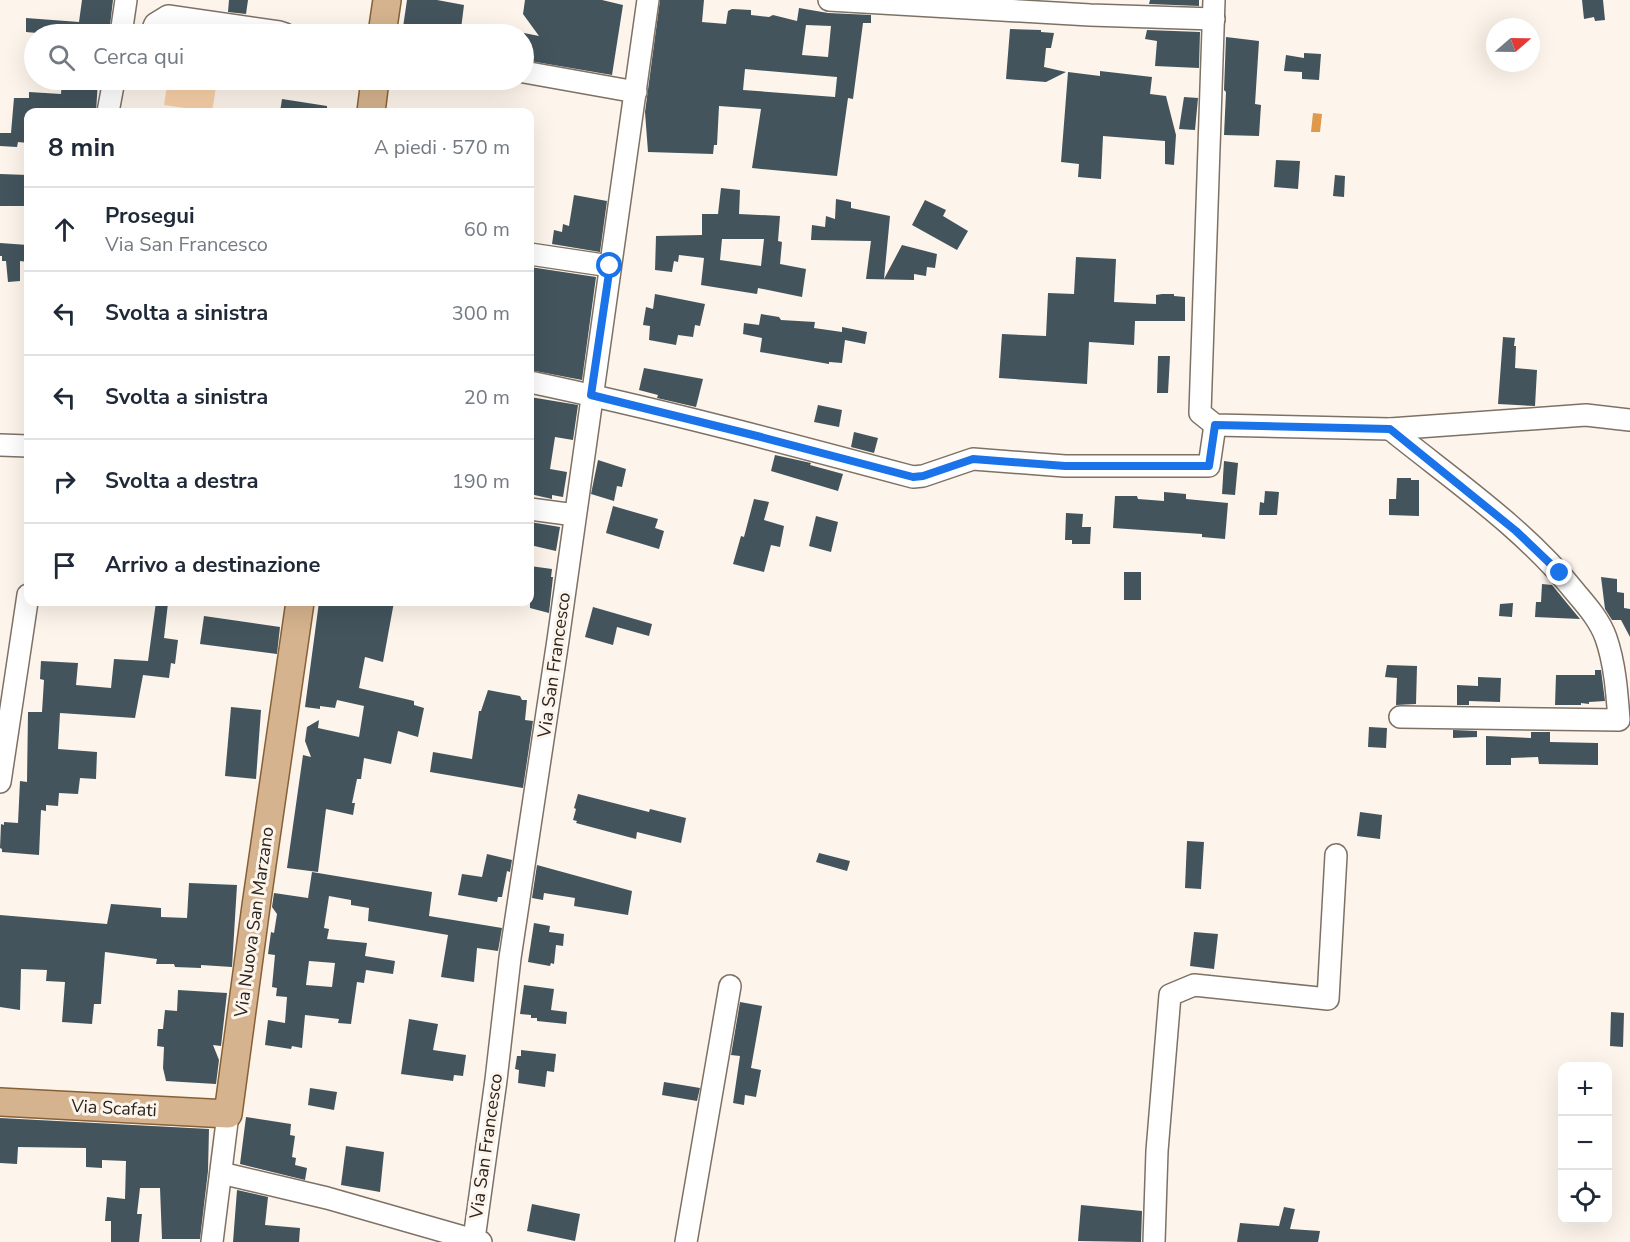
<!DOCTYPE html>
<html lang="it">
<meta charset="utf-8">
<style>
:root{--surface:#fff;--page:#f6f6f7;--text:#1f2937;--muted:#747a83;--line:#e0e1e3}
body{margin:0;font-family:"Nunito Sans",sans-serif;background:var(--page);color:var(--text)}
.controls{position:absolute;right:18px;bottom:18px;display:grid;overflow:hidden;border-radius:12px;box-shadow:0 6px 24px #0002}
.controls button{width:54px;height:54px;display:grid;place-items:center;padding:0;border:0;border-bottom:2px solid var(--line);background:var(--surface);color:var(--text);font:30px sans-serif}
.compass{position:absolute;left:1486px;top:18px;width:54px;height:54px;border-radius:50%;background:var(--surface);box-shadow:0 6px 24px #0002;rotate:70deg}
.stop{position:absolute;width:18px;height:18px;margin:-14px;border:4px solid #1a73e8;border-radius:50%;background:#fff}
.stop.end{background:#1a73e8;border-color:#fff;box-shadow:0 2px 6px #0008}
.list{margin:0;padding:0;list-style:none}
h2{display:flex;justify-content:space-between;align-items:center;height:78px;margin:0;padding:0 24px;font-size:26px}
h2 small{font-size:20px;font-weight:400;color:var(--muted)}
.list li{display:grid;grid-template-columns:39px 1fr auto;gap:18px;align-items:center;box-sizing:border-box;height:84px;padding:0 24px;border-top:2px solid var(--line)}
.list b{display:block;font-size:22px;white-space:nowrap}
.list p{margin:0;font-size:20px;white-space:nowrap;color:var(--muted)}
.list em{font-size:20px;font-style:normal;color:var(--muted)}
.icon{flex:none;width:33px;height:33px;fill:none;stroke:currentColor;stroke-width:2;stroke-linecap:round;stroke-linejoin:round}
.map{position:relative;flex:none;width:1630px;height:1242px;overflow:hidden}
.search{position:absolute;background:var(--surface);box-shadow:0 6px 24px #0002;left:24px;top:24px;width:510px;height:66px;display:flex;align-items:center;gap:15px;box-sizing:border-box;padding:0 21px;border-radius:33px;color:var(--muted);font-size:22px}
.panel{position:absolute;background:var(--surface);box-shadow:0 6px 24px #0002;left:24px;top:108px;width:510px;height:498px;border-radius:12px}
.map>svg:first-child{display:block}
.green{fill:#f8d0a8}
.water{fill:#de994d}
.building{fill:#43545d;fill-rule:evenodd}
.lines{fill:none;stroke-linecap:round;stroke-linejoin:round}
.minor-casing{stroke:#7e7164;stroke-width:24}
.major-casing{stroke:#876036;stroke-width:30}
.minor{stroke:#fff;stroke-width:21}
.major{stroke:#d5b38e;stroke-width:27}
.route{stroke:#1a73e8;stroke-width:8}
.labels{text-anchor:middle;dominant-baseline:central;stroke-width:6;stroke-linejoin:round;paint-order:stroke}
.street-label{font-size:18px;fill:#2a241f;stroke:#fdf4eb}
</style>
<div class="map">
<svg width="1630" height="1242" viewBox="0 0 1630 1242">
<rect width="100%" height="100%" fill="#fdf4eb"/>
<polygon class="green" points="168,80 216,87 212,112 164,105"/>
<polygon class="water" points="1313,113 1322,114 1320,132 1311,132"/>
<g class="building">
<polygon points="82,0 113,0 109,34 48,34 26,32 26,18 79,22"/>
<polygon points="229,0 248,0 246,14 228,12"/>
<polygon points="407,0 437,0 464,5 461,29 442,26 441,34 402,34"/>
<polygon points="525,0 602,0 623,5 612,75 524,60 524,33 539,36 523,14"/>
<path d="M660,0H704L702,22L726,24L728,11L732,9L751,10V15L769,17L773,15L797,21L799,8L828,13L871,15V23H863L853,99L848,98L837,176L752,168L761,109L719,106L717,145H714L713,154L648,152L645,112ZM806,25L831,26L828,57L802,55ZM745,69L837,77L835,97L743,90Z"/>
<polygon points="1150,0 1199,0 1199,6 1149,4"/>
<polygon points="1582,0 1603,0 1605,20 1595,21 1594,17 1584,19"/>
<polygon points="1010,29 1041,30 1041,32 1054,33 1051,48 1046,48 1044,67 1066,72 1046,82 1006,79"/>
<polygon points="1147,30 1200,32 1199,68 1155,66 1157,41 1145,39"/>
<polygon points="1226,37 1259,41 1255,104 1261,105 1259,136 1224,135 1226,92 1224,90"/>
<polygon points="1304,53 1321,54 1319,80 1302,79 1302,72 1284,71 1286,55 1304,58"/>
<polygon points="1100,71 1152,77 1150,94 1166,96 1176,135 1174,165 1165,164 1165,141 1103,136 1101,179 1078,177 1079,164 1061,162 1068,72 1100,76"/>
<polygon points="62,80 98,80 96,112 28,112 28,143 18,142 17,147 0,146 0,133 11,133 14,98 29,98 29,92 61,94"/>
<polygon points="1184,97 1198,98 1195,130 1179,129"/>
<polygon points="282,99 327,106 327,112 280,112"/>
<polygon points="1276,160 1300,161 1298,189 1274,187"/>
<polygon points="0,174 28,175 28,206 0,206"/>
<polygon points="1335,175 1345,176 1344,197 1333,196"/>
<path d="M721,188L740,190L739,214L780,216L778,241L782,242L780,264L806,269L802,297L758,288L757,294L701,285L704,258L679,255L678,262L674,261L672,272L655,270L656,236L702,235V214H718ZM722,239H764L761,266L720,260Z"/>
<polygon points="574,195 607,201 600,252 552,244 554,230 562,232 563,224 569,226"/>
<polygon points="836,199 851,202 851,208 890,216 884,279 902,245 937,254 935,268 927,267 926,276 914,274 914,280 866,279 871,241 811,240 812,225 825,227 826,216 835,219"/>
<polygon points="925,200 946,210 943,216 968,231 957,250 912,225"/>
<polygon points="0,243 28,245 28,262 20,261 20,281 8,282 6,261 2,261 2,256 0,256"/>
<polygon points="1076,257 1116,259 1114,302 1156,304 1156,295 1162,294 1174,294 1174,296 1185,297 1185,321 1135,321 1134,345 1089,342 1087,384 999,378 1002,334 1046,336 1048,293 1074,294"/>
<polygon points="530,267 596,277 582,380 530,370"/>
<polygon points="655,294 705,304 700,326 695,325 693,337 678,335 676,345 649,340 650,326 643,325 646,307 653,309"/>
<polygon points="761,314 779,317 781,320 815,322 814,328 842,332 842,327 867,332 865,344 845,340 842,363 829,362 829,364 760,352 762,338 743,334 744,323 759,325"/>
<polygon points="1503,337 1515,338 1514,346 1516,346 1515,368 1537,370 1535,406 1498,404"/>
<polygon points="1158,356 1170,356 1168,393 1157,393"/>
<polygon points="644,368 703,379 696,407 657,398 658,395 639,390"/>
<polygon points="530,397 578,405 573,440 555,437 550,469 567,472 563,497 552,495 552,499 530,494"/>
<polygon points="818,405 842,410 839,427 814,422"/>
<polygon points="854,432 878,438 874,453 851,447"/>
<polygon points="775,455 811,463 810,465 843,474 838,491 771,471"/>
<polygon points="598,460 626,469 622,487 617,486 614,501 591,494"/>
<polygon points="1224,461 1238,463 1235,495 1222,494"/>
<polygon points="1397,478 1411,478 1411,480 1419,480 1419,516 1389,515 1389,499 1396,499"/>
<polygon points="1265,491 1279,492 1277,515 1259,515 1260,502 1264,503"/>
<polygon points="1164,492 1186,494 1186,499 1228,503 1225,539 1202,537 1202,534 1113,528 1115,496 1137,496 1138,499 1164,501"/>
<polygon points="754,499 769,502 764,520 784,526 780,547 771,545 764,572 733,564 741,536 744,537"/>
<polygon points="613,506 658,519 655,528 664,531 659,549 606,533"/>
<polygon points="1066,513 1083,514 1082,527 1091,527 1090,544 1072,544 1072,540 1065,540"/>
<polygon points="816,516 838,522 831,552 809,546"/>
<polygon points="530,522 560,527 556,551 530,545"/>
<polygon points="530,566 552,569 551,577 553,577 549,613 530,608"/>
<rect x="1124" y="572" width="17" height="28"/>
<polygon points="1601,577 1617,579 1617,592 1624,593 1624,608 1630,609 1630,637 1621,620 1612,620 1605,609"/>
<polygon points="1542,584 1552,585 1580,619 1535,617 1536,602 1541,602"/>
<polygon points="156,602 168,603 164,638 178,640 175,664 171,663 169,678 143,675 135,718 60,713 58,749 97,752 96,779 80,778 78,794 59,793 58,806 46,805 46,811 41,810 39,855 2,852 2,849 0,848 1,824 4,825 4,822 18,823 20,781 27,782 28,712 42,712 44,680 40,679 41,661 78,663 76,685 111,688 114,659 148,661"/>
<polygon points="319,602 394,602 383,662 365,657 359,688 414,701 414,705 424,708 418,737 398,731 391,764 364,758 361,779 357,779 352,803 355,803 353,815 326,809 318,872 287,868 303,755 311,757 305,741 307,727 319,720 318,728 359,737 364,706 337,700 335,708 320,706 320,709 305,707"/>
<polygon points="1513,603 1512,617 1499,616 1500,604"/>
<polygon points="593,607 652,624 649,636 617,627 613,645 585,637"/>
<polygon points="204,616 280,627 277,654 200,644"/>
<polygon points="1387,665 1417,666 1416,704 1396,705 1397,678 1385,677"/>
<polygon points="1595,670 1601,670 1605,701 1589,702 1589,704 1581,703 1581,705 1555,705 1556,675 1595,675"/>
<polygon points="1478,677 1501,678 1500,702 1469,701 1469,705 1457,705 1457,685 1478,686"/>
<polygon points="488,690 520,696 522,700 527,700 525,720 533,721 523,788 430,772 433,752 472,759 479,711 481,711"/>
<polygon points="231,707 261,710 256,779 225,776"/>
<polygon points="1369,727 1387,728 1386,748 1368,747"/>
<polygon points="1453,730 1477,731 1477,737 1453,738"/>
<polygon points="1531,732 1550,732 1550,742 1598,743 1598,765 1539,764 1538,757 1511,758 1511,765 1486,765 1486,736 1531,738"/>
<polygon points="578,794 649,812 650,809 686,818 681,843 637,832 636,839 576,823 577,821 573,820 576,809 574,808"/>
<polygon points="1360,812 1382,815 1380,839 1357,836"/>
<polygon points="1187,841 1204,842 1201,889 1185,888"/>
<polygon points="819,853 850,861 847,871 816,862"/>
<polygon points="487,854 512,860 510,872 507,871 502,897 498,897 497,902 458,895 462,874 482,877"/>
<polygon points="537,865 632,891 628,915 574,906 575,898 544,893 543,900 532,898"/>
<path d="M312,872L432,892L429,916L502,928L498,951L477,948L474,982L441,977L448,935L368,921L369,908L351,905V900L329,896L324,928L329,929L327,939L367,943L365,956L395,961L393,974L366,970L364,983L357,982L351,1024L338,1023L339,1019L305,1015L302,1048L292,1046L291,1049L265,1045L268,1020L285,1023L287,997L276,996L277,988L272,987L275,955L268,954L271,932L274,933L277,914L272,907L274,893L308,898ZM309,961L335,963L332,987L306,985Z"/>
<polygon points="189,883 237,885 232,967 201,965 201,968 175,967 174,964 156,964 157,959 105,952 101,1004 94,1004 92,1024 62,1022 65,982 46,981 47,970 21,969 20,1010 0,1007 0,915 107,924 111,904 161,908 161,917 187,918"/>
<polygon points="534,923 550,926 549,932 564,934 563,946 556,945 554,964 551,963 550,966 528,962"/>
<polygon points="1194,932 1218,934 1214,969 1190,966"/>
<polygon points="524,985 554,989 551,1010 567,1012 566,1024 537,1021 537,1018 531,1018 531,1015 520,1014"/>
<polygon points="178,990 227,993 221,1046 213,1045 219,1060 216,1084 166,1081 163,1068 164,1047 157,1046 158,1029 163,1029 165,1010 177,1011"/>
<polygon points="740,1002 762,1006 751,1068 761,1070 756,1097 745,1095 744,1105 733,1103 740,1056 731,1055"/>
<polygon points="1611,1012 1624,1013 1623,1047 1610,1046"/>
<polygon points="409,1019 438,1024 433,1050 466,1055 463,1076 454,1075 453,1081 401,1074"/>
<polygon points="521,1050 556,1054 554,1072 547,1071 545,1087 518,1083 519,1070 515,1069 517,1056 521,1056"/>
<polygon points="664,1082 700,1088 697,1101 662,1095"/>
<polygon points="310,1088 337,1092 334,1110 308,1105"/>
<polygon points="246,1117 291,1124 290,1135 295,1136 292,1157 296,1158 295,1165 307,1168 305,1180 240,1164"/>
<polygon points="0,1118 209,1129 208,1171 200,1239 162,1239 160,1188 140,1188 137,1214 142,1214 139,1242 111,1242 111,1221 105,1221 107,1197 125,1199 126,1161 102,1160 102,1168 86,1167 86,1148 18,1147 17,1164 0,1163"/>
<polygon points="346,1146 384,1152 380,1192 341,1185"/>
<polygon points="237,1190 268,1197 265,1225 300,1228 299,1242 233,1242"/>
<polygon points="532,1204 580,1214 575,1241 527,1231"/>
<polygon points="1081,1205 1142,1211 1141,1242 1078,1241"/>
<polygon points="1284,1207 1295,1209 1290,1229 1320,1231 1318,1242 1237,1242 1240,1223 1279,1226"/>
</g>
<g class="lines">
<defs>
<g id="minor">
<polyline points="829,0 1090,15 1214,19"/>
<polyline points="1214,0 1200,413 1215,425 1390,429 1586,415 1630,420"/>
<polyline points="121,34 126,0"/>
<polyline points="151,34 155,24 168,16 279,32 285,34"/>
<polyline points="524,72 636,92"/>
<polyline points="108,112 114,80"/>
<polyline points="530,254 610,266"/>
<path d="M530,382C659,409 786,443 913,477L923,476L973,459L1065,466H1209L1215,425"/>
<path d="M1390,429C1453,480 1524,528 1576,593C1588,607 1600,621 1606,638C1615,664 1617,693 1619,720L1400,717"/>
<polyline points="0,445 28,446"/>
<polyline points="530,509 575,515"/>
<polyline points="0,782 28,595"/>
<polyline points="221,1173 327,1198 481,1242"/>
<polyline points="474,1239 496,1080 510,958 558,640 648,0"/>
<polyline points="212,1242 228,1114"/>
<polyline points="686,1242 730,986"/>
<polyline points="1154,1242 1157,1151 1170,995 1194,985 1328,999 1336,855"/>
</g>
<g id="major">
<polyline points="382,34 387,0"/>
<polyline points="371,112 375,80"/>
<polyline points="0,1102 228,1114 256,906 300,602"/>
</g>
</defs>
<use href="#minor" class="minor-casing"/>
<use href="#major" class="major-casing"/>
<use href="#minor" class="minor"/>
<use href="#major" class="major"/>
</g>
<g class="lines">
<polyline class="route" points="610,266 591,395 761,437 913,477 923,476 973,459 1065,466 1209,466 1215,425 1390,429 1516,531 1560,573"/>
</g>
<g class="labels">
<g class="street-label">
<text transform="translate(554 665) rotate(-82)">Via San Francesco</text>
<text transform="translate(254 922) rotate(-82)">Via Nuova San Marzano</text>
<text transform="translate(114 1108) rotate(3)">Via Scafati</text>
<text transform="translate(486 1146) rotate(-82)">Via San Francesco</text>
</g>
</g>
</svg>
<div class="controls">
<button>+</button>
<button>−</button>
<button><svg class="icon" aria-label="locate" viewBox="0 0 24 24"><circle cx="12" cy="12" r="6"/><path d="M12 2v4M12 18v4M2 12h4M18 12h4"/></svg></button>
</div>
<svg class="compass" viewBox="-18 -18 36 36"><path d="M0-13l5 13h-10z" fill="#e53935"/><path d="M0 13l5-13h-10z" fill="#747a83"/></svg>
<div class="stop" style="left:610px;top:266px"></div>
<div class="stop end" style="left:1560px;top:573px"></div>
<div class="search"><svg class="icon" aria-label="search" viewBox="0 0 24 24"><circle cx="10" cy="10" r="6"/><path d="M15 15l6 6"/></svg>Cerca qui</div>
<section class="panel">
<h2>8 min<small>A piedi · 570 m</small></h2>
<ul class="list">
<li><svg class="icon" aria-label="ahead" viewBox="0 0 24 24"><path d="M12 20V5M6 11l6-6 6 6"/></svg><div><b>Prosegui</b><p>Via San Francesco</p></div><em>60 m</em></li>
<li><svg class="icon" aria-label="left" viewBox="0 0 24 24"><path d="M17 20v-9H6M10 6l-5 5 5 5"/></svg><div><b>Svolta a sinistra</b></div><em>300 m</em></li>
<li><svg class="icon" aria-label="left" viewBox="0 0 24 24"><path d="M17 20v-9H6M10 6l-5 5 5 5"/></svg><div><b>Svolta a sinistra</b></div><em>20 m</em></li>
<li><svg class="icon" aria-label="right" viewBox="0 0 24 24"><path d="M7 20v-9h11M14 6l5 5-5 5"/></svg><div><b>Svolta a destra</b></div><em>190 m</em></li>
<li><svg class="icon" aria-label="arrive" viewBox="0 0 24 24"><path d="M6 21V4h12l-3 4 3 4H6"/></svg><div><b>Arrivo a destinazione</b></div></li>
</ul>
</section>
</div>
